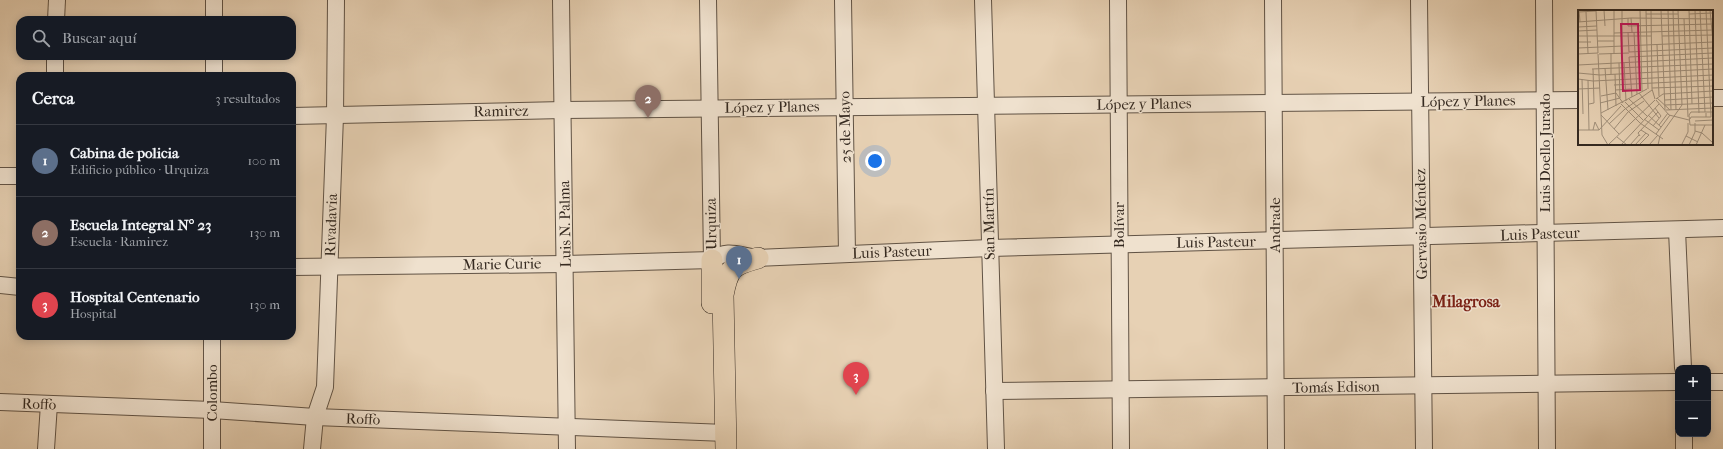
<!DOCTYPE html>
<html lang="es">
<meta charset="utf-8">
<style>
:root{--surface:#171b24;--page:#242831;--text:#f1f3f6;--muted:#9ea1a6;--line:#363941;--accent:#c59692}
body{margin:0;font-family:"IM FELL French Canon",serif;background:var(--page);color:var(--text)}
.controls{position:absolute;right:12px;bottom:12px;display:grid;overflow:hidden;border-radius:8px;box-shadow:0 2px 10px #0003}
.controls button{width:36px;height:36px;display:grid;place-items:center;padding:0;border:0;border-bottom:1px solid var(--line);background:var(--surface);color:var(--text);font:20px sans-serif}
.you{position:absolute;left:875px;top:161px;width:14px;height:14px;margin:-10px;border:3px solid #fff;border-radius:50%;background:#1a73e8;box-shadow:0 0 0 6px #1a73e833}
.badge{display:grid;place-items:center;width:26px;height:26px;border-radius:50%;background:var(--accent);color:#fff;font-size:13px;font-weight:700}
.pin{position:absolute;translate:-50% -33px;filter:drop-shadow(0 1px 2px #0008)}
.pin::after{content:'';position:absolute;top:21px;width:14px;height:12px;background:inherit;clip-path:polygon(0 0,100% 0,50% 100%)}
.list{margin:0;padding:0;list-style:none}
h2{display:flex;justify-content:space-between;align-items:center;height:52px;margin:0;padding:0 16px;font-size:17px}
h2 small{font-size:13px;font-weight:400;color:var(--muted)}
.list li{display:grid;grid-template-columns:26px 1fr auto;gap:12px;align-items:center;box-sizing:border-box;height:72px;padding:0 16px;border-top:1px solid var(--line)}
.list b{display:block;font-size:15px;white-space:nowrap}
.list p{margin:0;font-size:13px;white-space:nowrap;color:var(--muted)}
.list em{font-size:13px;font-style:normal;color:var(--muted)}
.icon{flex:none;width:22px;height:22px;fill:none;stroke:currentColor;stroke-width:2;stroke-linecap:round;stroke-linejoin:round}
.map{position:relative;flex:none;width:1723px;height:449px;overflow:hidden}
.search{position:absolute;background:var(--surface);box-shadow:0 2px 10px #0003;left:16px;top:16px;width:280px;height:44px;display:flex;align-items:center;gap:10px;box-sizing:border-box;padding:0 14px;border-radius:12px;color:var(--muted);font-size:15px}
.panel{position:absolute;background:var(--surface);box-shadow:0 2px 10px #0003;left:16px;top:72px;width:280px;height:268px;border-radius:12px}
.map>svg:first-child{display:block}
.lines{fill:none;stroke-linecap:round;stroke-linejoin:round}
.minor-casing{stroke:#615345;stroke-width:18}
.major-casing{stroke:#342920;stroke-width:22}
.minor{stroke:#efe1ce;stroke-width:16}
.major{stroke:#e7d1b4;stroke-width:21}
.labels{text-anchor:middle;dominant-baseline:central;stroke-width:3;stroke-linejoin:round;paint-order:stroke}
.street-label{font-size:15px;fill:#342920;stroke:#efe1ce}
.neighbourhood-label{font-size:16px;font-weight:bold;fill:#7a1f14;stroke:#efe1ce}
.inset-road{fill:none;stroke:#9f8e79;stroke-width:1}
.view{fill:#c2185b;fill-opacity:0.15;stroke:#c2185b;stroke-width:2}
.inset-edge{fill:none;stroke:#342920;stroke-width:2}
</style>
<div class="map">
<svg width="1723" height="449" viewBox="0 0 1723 449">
<rect width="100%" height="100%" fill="#e7d1b4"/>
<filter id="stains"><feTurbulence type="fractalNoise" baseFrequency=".005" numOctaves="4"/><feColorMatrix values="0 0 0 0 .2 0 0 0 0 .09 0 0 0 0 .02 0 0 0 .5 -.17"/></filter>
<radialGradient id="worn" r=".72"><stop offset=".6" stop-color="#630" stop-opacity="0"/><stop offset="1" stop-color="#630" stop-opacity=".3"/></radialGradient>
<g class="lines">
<defs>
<g id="minor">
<polyline points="561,0 567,449"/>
<polyline points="708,0 712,260"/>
<polyline points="843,0 847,254"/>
<polyline points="983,0 996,449"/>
<polyline points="1118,0 1121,449"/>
<polyline points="1273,0 1276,449"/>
<polyline points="1419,0 1424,449"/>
<polyline points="1544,0 1547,449"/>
<polyline points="56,20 57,0"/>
<polyline points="214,20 214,0"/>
<polyline points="55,76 55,56"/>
<polyline points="214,76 214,56"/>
<polyline points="1712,98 1723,98"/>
<polyline points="292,116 563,110 1579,100"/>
<polyline points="0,176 20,176"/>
<polyline points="1677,230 1683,368"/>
<path d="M712,260C728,248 739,256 758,258L990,248L1723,228"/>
<polyline points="292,267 565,264 712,260"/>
<polyline points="0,285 20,287"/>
<polyline points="1708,382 1723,382"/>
<polyline points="994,391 1678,382"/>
<polyline points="0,402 212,410 315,417 726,433"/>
<polyline points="1684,434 1684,449"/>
<polyline points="46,449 49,404"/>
<polyline points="212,449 212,336"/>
<polyline points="312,449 315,417 325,387 335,116 336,0"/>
</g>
<g id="major">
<polyline points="712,260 712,303"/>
<path d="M726,449L723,295C728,268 732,265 758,258"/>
</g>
</defs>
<use href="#minor" class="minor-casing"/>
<use href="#major" class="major-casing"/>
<use href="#minor" class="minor"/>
<use href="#major" class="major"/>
</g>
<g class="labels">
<g class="street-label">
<text transform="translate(1468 101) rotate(-1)">López y Planes</text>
<text transform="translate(1144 104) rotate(-1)">López y Planes</text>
<text transform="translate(772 107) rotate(-1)">López y Planes</text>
<text transform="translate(501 111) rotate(-1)">Ramirez</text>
<text transform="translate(845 127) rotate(-91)">25 de Mayo</text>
<text transform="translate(1545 153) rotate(-90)">Luis Doello Jurado</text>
<text transform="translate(565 224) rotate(-91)">Luis N. Palma</text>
<text transform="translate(711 224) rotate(-91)">Urquiza</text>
<text transform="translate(989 224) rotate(-91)">San Martín</text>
<text transform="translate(1421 224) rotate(-91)">Gervasio Méndez</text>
<text transform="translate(331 225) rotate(-88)">Rivadavia</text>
<text transform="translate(1119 225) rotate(-90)">Bolívar</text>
<text transform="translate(1275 225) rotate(-90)">Andrade</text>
<text transform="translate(1540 234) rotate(-2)">Luis Pasteur</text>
<text transform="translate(1216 242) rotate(-1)">Luis Pasteur</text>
<text transform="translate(892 252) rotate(-2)">Luis Pasteur</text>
<text transform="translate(502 264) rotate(-1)">Marie Curie</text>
<text transform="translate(1336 387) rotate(-1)">Tomás Edison</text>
<text transform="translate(212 393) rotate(-90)">Colombo</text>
<text transform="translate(39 404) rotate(2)">Roffo</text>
<text transform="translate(363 419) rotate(2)">Roffo</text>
</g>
<g class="neighbourhood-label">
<text x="1466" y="301">Milagrosa</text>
</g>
</g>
<g transform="translate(1578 10)">
<rect width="135" height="135" fill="#e7d1b4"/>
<path class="inset-road" d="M1,0L2,12M18,0L20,43M26,0L27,16M36,0V43M62,0L64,81M73,0L74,79L77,89M83,0L87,100M90,0L93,100M95,0L98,100M100,0L104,95M111,0L114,94M117,0L121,103M122,0L127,102M128,0L133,107H128V103M132,0L135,32M68,1L70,79M0,2L18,1M8,2L10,43M68,4H100M111,4L135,3M50,8V16L135,14M53,8L54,22M106,9L110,107M0,12L53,8L135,9M0,17L19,16M0,21L19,20M50,22L51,42M56,22L59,84M36,23L135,20M0,26H73M84,26L135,25M20,31H36M0,32H13M79,35L81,86M0,38L135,32M44,42V0M51,42L135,38M33,43V64M0,44L20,43M20,44L24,125L30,135M21,44L51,43M51,47L135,43M51,47L54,87M41,53L42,88M46,53L48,91M0,55L135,48M27,58L30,100M14,59L135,54M0,63L22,65L135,59M37,64L38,96M0,69L15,71L135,65M4,69L5,104M10,70L11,120M36,75L135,70M74,78L135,76M0,79L22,78M37,80L54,79M61,83L81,108M23,86L38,83L45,93M79,88L92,100M51,89L69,106M78,89L85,84L135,81M78,90L91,105L111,110M87,90L135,87M47,92L65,110M22,93L42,88M11,94L16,93L15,59M43,94L62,113L85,129M87,95L135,93M88,100L135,98M135,102H113L111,105L112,115H135M23,103L69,79M23,105L41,124M70,105L83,117M66,109L81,120M112,109L113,107H128M117,111L135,110M31,114L47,99L74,80M81,115L90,103M75,116L83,106L77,98M36,119L50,102L66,91M0,120H21L43,96M15,120L17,112L21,120M117,121L124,123L135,133M78,124L92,105M62,126L60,123L80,102M108,126L120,132M39,127L49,135M104,134L110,122V113M30,135L77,90M43,135L81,94M52,135L61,125M57,135L68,123M61,135L71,125L63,120M71,135L80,125M80,135L82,126L104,95M111,135L117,122V113M118,135L127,115"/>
<path class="view" d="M43,14H60L62,80L45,81Z"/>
<rect width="135" height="135" class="inset-edge"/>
</g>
<rect width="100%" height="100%" filter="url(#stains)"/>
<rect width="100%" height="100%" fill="url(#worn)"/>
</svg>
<div class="controls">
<button>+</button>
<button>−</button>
</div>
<div class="you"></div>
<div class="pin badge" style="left:739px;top:279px;background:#5c6f8a">1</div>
<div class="pin badge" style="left:648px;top:118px;background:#8d6e63">2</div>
<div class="pin badge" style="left:856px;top:395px;background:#e0444e">3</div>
<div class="search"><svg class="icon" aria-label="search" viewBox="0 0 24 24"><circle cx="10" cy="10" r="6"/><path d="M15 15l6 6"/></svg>Buscar aquí</div>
<section class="panel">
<h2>Cerca<small>3 resultados</small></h2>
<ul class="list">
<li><span class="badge" style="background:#5c6f8a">1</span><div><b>Cabina de policia</b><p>Edificio público · Urquiza</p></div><em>100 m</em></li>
<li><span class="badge" style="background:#8d6e63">2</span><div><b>Escuela Integral N° 23</b><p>Escuela · Ramirez</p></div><em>130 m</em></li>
<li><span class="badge" style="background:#e0444e">3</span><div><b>Hospital Centenario</b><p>Hospital</p></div><em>130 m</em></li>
</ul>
</section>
</div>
